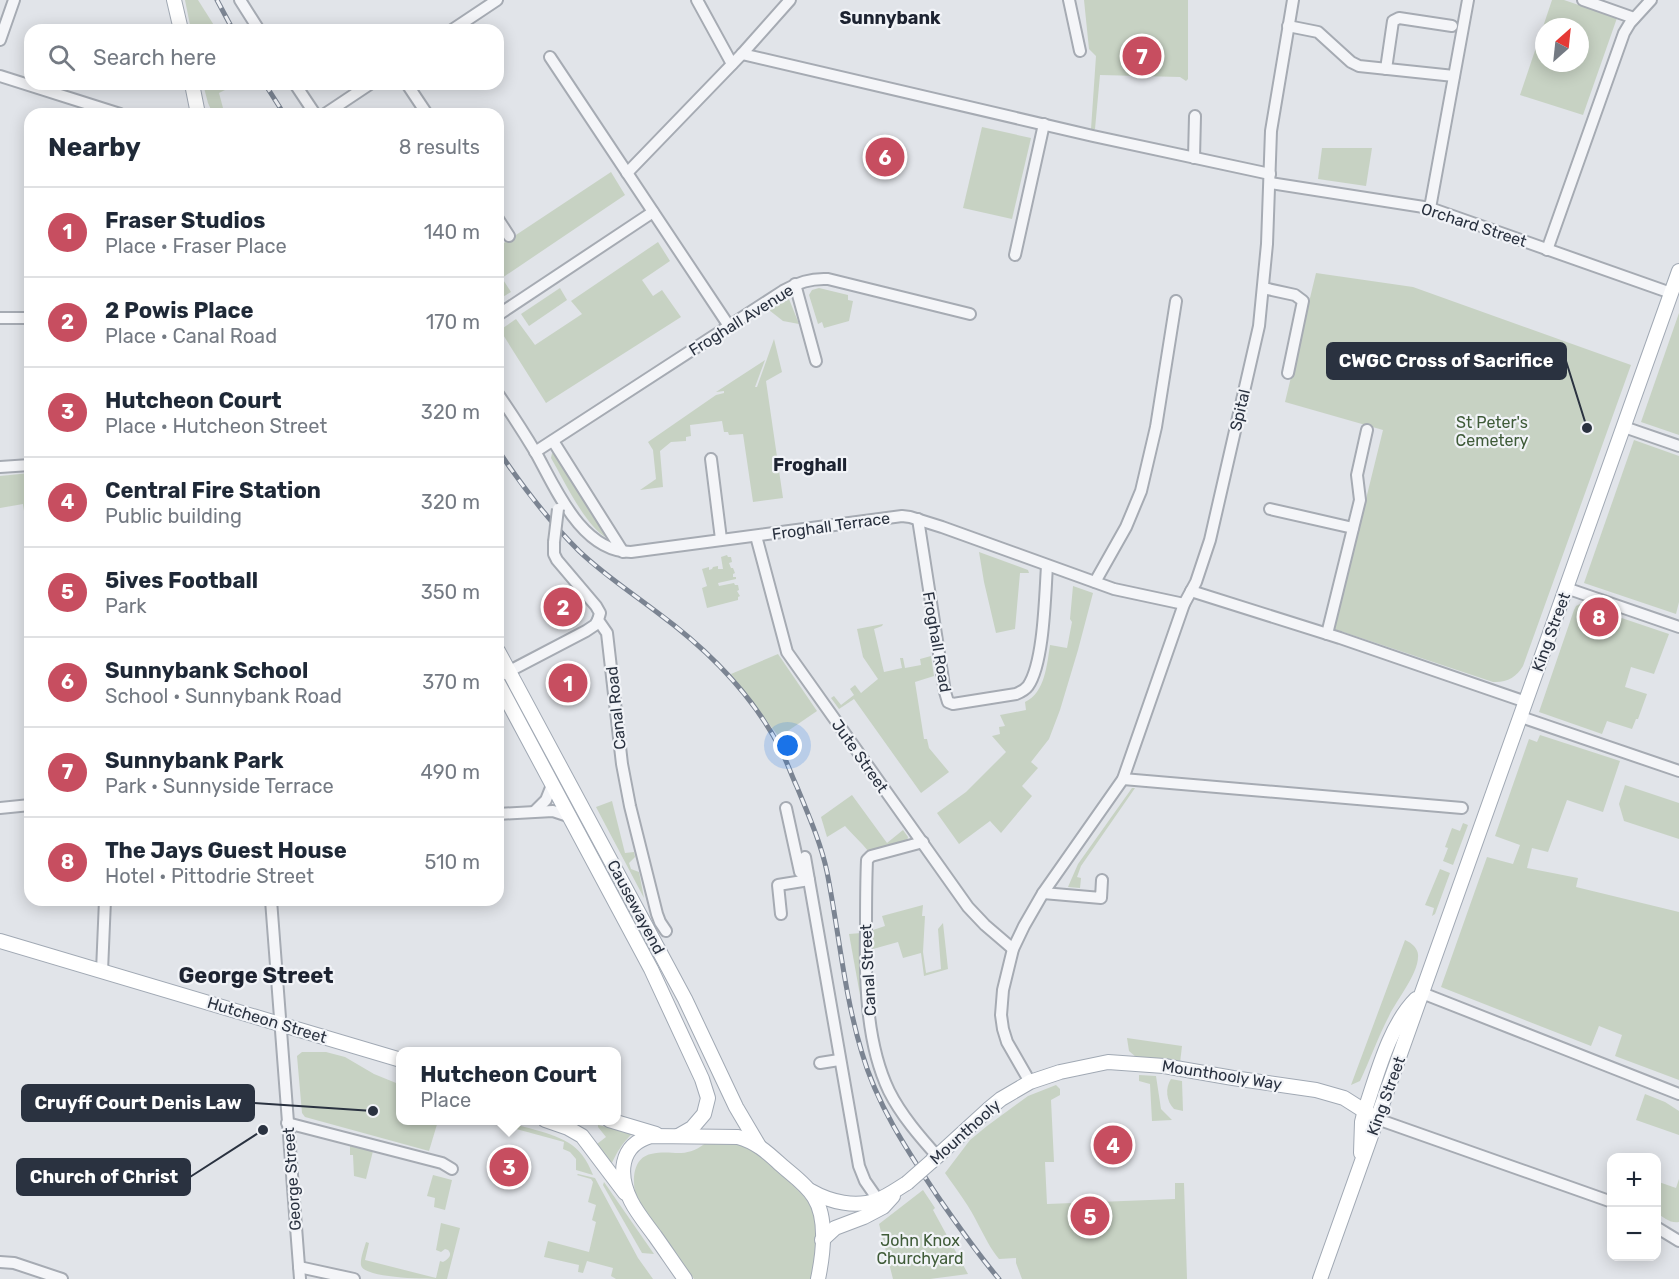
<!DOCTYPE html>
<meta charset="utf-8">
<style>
:root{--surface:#fff;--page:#f6f6f7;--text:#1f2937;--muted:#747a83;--line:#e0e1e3;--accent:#c74e60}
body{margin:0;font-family:Rubik,sans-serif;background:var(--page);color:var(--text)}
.controls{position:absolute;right:18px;bottom:18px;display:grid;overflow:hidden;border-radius:12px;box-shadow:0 3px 15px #0003}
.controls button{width:54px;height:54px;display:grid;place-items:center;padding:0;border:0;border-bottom:2px solid var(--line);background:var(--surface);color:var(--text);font:30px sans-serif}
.compass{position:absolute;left:1535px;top:18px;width:54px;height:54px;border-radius:50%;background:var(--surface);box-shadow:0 3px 15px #0003;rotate:27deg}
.you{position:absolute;left:788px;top:746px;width:21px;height:21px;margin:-15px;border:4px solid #fff;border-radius:50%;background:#1a73e8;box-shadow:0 0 0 9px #1a73e833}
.badge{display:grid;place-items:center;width:39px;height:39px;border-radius:50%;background:var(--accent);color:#fff;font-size:20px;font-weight:700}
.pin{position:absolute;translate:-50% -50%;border:3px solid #fff;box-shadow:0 2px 6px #0006}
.popup{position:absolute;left:396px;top:1047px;width:225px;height:78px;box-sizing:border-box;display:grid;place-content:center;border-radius:12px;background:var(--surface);filter:drop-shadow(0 2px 4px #0005);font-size:20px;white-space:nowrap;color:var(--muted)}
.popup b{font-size:22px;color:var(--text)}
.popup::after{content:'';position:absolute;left:50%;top:100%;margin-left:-12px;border:12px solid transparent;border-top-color:var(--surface)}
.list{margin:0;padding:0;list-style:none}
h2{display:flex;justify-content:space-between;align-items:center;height:78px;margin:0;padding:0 24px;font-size:26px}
h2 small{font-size:20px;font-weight:400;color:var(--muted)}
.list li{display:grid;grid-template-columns:39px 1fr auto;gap:18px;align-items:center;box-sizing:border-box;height:90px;padding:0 24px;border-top:2px solid var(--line)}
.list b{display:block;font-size:22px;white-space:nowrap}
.list p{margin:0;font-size:20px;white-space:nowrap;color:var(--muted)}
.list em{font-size:20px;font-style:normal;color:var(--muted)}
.icon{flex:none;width:33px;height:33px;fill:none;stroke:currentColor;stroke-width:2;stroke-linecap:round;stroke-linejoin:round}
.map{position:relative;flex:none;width:1679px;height:1279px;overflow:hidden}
.search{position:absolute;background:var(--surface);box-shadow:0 3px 15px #0003;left:24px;top:24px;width:480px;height:66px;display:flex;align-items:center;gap:15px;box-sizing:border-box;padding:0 21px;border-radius:18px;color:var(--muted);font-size:22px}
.panel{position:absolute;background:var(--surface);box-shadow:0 3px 15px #0003;left:24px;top:108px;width:480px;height:798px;border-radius:18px}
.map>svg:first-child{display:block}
.green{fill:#c7d2c3;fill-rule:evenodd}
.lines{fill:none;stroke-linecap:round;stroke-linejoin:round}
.minor-casing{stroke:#a6abb3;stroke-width:14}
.major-casing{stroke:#a1a9b4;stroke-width:16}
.minor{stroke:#f4f5f8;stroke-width:10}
.major{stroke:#fff;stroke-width:14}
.rail-casing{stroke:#7b8492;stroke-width:5}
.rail{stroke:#f1f3f7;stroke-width:3;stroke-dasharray:9;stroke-linecap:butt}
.minor-bridge-casing{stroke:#a6abb3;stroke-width:14;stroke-linecap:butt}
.major-bridge-casing{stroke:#a1a9b4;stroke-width:16;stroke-linecap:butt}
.minor-bridge{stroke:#f4f5f8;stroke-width:10}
.major-bridge{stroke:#fff;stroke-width:14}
.labels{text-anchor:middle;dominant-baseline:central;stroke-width:4.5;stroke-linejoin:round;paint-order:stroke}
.street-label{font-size:16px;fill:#2a3240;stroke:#f1f3f7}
.park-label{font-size:16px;fill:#3f5b38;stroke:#f1f3f7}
.neighbourhood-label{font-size:18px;font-weight:bold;fill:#1d2331;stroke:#f1f3f7}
.district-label{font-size:22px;font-weight:bold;fill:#1d2331;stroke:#f1f3f7}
.leader{fill:none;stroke:#2a3240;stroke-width:2}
.callout-dot{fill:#2a3240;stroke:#f1f3f7;stroke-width:2}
.callout{fill:#2a3240;stroke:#2a3240;stroke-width:2}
.callout-label{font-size:18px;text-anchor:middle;font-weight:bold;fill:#fff}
</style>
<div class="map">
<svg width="1679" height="1279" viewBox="0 0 1679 1279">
<rect width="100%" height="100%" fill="#e1e4e9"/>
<g class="green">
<polygon points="185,0 198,0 217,30 191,30"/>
<polygon points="1084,0 1188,0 1188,79 1186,81 1180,77 1100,75 1095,129 1091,129 1096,56 1089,49"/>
<path d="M1552,0H1564L1617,18L1583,115L1520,95ZM1544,27H1580V63H1544Z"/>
<polygon points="203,84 237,84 219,93 223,108 213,114 208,103"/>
<polygon points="982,127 1031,138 1012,219 963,208"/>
<polygon points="1322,148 1372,148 1366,186 1318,179"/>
<polygon points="611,172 625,195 502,278 511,292 498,300 498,247"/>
<polygon points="658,242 670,261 642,280 653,296 662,290 681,317 546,403 500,330 516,319 535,345 582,314 571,301"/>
<path d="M1316,273L1413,287L1631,365L1523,666C1517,677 1506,683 1493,682L1334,629L1383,430L1285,402Z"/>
<polygon points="560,288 567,300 529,326 521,314"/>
<polygon points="819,288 848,295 848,300 853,301 849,321 824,328 822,322 818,324 809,295 812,290"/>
<polygon points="789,299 799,324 783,321 769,310"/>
<polygon points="1679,313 1679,435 1641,422"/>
<polygon points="774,339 782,372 766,381 783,498 753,502 743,434 729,435 728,432 724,432 722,421 690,425 691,436 686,437 686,441 671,442 660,451 663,487 640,490 656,479 653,450 648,442 716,395 724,393 724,391 716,392 765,360 755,387 757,387"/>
<polygon points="1634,440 1679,456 1679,602 1676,614 1584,583"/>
<path d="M552,453L554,454L562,465L607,538C585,526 564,480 551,458Z"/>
<polygon points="30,473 30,510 24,511 23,504 0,508 0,476"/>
<polygon points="979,552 1028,570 1029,573 1020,573 1015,629 996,633 984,582"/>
<polygon points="727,555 728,557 731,557 732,562 729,563 731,568 733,568 735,573 733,574 733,577 736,577 736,579 718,583 719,586 734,583 735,585 738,585 739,590 737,591 740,596 738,597 738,600 707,608 702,588 707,586 702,569 709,567 709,570 712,569 713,567 718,566 718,569 723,569 721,557"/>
<path d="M1073,586L1093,593L1078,650L1060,710L1049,739L1031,762L1038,768L1022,786L1032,796L1001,833L990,821L959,844L937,813L966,792L1006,752L992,736L1000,734L999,727L1005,726L1000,715L1026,710L1025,702C1045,693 1047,664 1050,645L1067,648L1072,622L1070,619Z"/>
<polygon points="1580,604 1669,634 1654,674 1631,667 1625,687 1647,694 1638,719 1636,719 1632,729 1607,721 1602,734 1539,712 1574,610 1576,606"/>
<polygon points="883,624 882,626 874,629 884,672 902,668 900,658 903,658 905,668 921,665 920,659 931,656 934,676 915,682 924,739 927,739 929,748 949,772 921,793 854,699 839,709 831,698 834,696 841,705 854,695 850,689 855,685 861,693 878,679 863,657 857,629"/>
<polygon points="778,654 817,711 779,737 731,674"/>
<polygon points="1540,735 1620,761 1603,812 1567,800 1548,852 1532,848 1527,868 1578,878 1576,887 1679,912 1679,1080 1615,1056 1622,1035 1599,1026 1591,1046 1441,987 1487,857 1513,864 1520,845 1495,836 1529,739 1537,742"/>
<polygon points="1625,785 1679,803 1679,839 1624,821 1619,804"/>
<polygon points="1132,788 1135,788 1081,866 1077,877 1081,878 1080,888 1068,887 1078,864"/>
<path d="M852,795L887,843L903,830L908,837L907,841L869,852C861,842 853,835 845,826L827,837L821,817Z"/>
<polygon points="612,801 625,853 634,852 635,857 629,863 631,869 639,872 644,898 596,807"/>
<polygon points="1463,823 1468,825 1453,865 1443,861 1448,848 1445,847 1452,828 1460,831"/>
<polygon points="1440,869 1450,873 1435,914 1432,916 1434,908 1425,905"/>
<polygon points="923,905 922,916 925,916 923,952 926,973 941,969 938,929 943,923 948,969 924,976 921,953 903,958 898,942 873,949 873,930 885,926 882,916"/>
<polygon points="861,933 862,1006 849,934"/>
<path d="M1405,940C1412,943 1419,949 1418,957C1418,974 1396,1001 1389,1016C1378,1037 1370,1060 1360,1081L1351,1085Z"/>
<polygon points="1127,1038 1182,1046 1180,1063 1136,1057 1129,1051"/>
<polygon points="302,1052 326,1052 345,1057 374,1074 401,1085 401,1120 455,1121 449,1121 447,1124 438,1121 429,1151 305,1117 302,1113 297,1056"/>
<polygon points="1139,1075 1156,1076 1161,1109 1172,1120 1152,1121 1150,1084 1139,1081"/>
<path d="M1171,1079L1182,1081L1183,1111L1174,1109C1166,1101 1165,1088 1171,1079Z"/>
<path d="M1056,1085L1060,1089V1095L1051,1100L1054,1162H1045L1047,1204L1175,1199V1183H1184L1187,1279H1022L1016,1263V1258L999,1259C990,1248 986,1239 979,1226C970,1207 957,1190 945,1173L970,1140L987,1126L1028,1096Z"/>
<polygon points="1645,1094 1665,1102 1679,1111 1679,1135 1636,1120"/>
<path d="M487,1121C502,1120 515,1125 529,1128C560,1137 581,1142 593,1175L576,1170V1159L570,1152L563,1149L564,1142Z"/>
<path d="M598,1125L633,1133C622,1143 617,1152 611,1165L597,1144L606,1137L598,1127Z"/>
<path d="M706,1143C717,1143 733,1141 743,1145C757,1151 809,1197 814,1210C821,1232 815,1257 812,1279H694L637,1199C632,1185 631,1158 651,1154C674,1149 683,1160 706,1143Z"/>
<polygon points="350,1146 373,1151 366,1179 354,1176 353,1155 350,1155"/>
<polygon points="578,1174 595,1178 638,1258 653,1279 616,1279 611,1276 613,1268 587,1261 583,1273 578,1272 579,1265 544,1257 548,1241 589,1252 596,1222 592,1220 596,1205 588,1202 593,1182 591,1179 577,1175"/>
<polygon points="433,1175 452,1180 445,1210 434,1207 435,1198 427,1196"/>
<path d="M1679,1179V1222C1671,1224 1663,1217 1657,1213L1656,1181L1676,1188Z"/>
<polygon points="604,1182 654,1254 642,1253 603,1185"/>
<polygon points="923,1190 935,1208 933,1210 968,1274 930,1279 893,1279 879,1224"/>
<path d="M441,1223L460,1228L447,1279C433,1279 363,1279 361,1265C360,1259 364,1249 366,1242L369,1243L365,1260L436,1278L440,1261L443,1262C448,1259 453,1255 448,1250L445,1249L441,1252L436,1250Z"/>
</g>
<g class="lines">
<defs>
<g id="minor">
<polyline points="240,0 259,30"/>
<polyline points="697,0 732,64"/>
<polyline points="1069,0 1080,51"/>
<polyline points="1583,0 1634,18"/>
<polyline points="1288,26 1318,32 1351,62 1359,66 1454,76"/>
<polyline points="452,30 497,0"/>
<polyline points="0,40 14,0"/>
<polyline points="742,54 1093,136 1270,174"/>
<polyline points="550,57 729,326"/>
<polyline points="1386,69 1393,21 1399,18 1452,26"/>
<polyline points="0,76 120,114"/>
<polyline points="295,84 315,114"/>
<polyline points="407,84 427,114"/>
<polyline points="325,114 370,84"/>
<polyline points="1194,158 1195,116"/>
<polyline points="627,173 742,54 790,0"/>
<polyline points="1270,183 1430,208 1671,293"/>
<polyline points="1430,208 1468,0"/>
<polyline points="498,219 509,236"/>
<polyline points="1547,250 1624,33 1630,23 1651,0"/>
<polyline points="1015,255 1044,124"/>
<polyline points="795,284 816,361"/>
<polyline points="1263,288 1295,295 1303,301 1288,373"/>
<polyline points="498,315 653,212"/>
<polyline points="0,318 30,318"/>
<path d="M498,394C511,413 524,433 536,453C556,489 582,552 631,552L902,516L910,517L942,527L1114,589L1184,604"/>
<polyline points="1624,427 1679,446"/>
<polyline points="553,441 623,552"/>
<path d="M535,452L783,291C798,283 810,278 828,279L970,314"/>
<polyline points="711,459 721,539"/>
<polyline points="0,467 30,465"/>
<polyline points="1270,509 1353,528"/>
<path d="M918,519L945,692L948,702L953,704L1016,694C1021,692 1025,690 1028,686C1044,663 1045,595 1047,566"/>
<polyline points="756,536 787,652 968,907 985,925 1013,949"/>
<polyline points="554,542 554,554 557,560 596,606 600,613 598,620 607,633 622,764 630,806 657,914 660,922 666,931"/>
<polyline points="1095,582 1126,527 1141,491 1156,427 1176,301"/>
<polyline points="1566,588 1679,627"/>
<polyline points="1191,591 1340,638 1526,702"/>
<polyline points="1327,634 1360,500 1357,475 1367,430"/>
<polyline points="498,677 586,631 595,625 598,620"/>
<polyline points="1521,717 1679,771"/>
<polyline points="1123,779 1462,808"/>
<polyline points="0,808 30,805"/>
<polyline points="786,808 800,872 809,880 859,1166 865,1181 881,1204"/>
<polyline points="535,811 546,800 552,785"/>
<polyline points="498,814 553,811 568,816"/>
<path d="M923,842L871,856L867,860C866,883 866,906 866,929C865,981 866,1043 889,1091C901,1115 920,1137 938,1157"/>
<polyline points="1043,893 1101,898 1102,880"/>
<polyline points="271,900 300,1279"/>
<polyline points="781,914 778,885 809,880 805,857"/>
<polyline points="102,971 105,900"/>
<polyline points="1422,993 1679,1094"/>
<polyline points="820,1063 839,1060"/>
<polyline points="1030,1082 1007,1042 1003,1029 1001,1015 1003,990 1013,949 1024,926 1043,893 1123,779 1184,604 1196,582 1210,540 1259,326 1267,244 1271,131 1293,0"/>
<polyline points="1377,1119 1612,1202"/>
<polyline points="287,1123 442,1163 452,1169"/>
<polyline points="1656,1227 1679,1241"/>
<polyline points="0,1262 14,1263 62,1279"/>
<polyline points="299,1267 354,1279"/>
</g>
<g id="major">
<polyline points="174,0 181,30"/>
<polyline points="192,84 198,114"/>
<polyline points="498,651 685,999 736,1107 759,1146"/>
<polyline points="498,683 651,969 702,1079 708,1098 704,1114 692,1128 678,1136"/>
<polyline points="0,941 401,1060"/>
<polyline points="545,1120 568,1128 582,1136 625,1193"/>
<polyline points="609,1120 656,1134"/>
<path d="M1361,1153L1362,1122L1365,1110C1377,1075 1389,1026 1416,999"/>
<polyline points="932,1161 990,1108 1001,1099 1030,1082 1060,1072 1108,1062 1164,1066 1233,1078 1316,1090 1344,1098 1377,1119"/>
<path d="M811,1191C830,1202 856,1208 877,1200C888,1196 897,1189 907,1183"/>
<polyline points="822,1240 835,1228 864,1217 883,1207 893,1196"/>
<path d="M685,1279C675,1265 665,1250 655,1236C647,1225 637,1213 631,1201C618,1175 619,1145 651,1136L738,1137C756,1142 767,1152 780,1164C791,1174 806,1184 814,1197C828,1219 823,1255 818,1279"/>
<polyline points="1320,1279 1679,271"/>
</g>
</defs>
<use href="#minor" class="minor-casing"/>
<use href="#major" class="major-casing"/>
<use href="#minor" class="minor"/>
<use href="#major" class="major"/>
<defs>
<g id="rail">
<polyline points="217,0 233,30"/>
<polyline points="265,84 284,114"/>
<path d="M498,450C522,486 548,520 579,551C603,574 632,593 658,613C707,649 753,695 781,750C787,762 791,774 797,787C808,814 821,843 827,872C839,932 844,994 862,1053C877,1105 907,1150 936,1194C956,1223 976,1252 999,1279"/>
</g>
</defs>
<use href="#rail" class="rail-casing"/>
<use href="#rail" class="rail"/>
<defs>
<polyline id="minor-bridge" points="554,542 558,509"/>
<polyline id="major-bridge" points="907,1183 932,1161"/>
</defs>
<use href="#minor-bridge" class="minor-bridge-casing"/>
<use href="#major-bridge" class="major-bridge-casing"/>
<use href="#minor-bridge" class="minor-bridge"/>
<use href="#major-bridge" class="major-bridge"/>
</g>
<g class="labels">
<g class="street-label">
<text transform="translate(1474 225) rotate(18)">Orchard Street</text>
<text transform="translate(741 320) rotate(-32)">Froghall Avenue</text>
<text transform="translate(1240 410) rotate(-77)">Spital</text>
<text transform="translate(831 526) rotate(-8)">Froghall Terrace</text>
<text transform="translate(1551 632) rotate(-70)">King Street</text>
<text transform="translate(937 642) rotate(80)">Froghall Road</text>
<text transform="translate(616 708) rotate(-96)">Canal Road</text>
<text transform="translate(860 756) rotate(55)">Jute Street</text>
<text transform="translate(636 907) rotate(62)">Causewayend</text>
<text transform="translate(868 970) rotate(-93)">Canal Street</text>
<text transform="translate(267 1020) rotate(17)">Hutcheon Street</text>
<text transform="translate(1222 1075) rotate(9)">Mounthooly Way</text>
<text transform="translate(1386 1096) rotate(-70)">King Street</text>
<text transform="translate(965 1132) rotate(-42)">Mounthooly</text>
<text transform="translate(292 1179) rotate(-94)">George Street</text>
</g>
<g class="park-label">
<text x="1492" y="422">St Peter's<tspan x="1492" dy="18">Cemetery</tspan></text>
<text x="920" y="1240">John Knox<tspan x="920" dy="18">Churchyard</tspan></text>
</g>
<g class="neighbourhood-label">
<text x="890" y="18">Sunnybank</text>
<text x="810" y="465">Froghall</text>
</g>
<g class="district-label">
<text x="256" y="975">George Street</text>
</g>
</g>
<path class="leader" d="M1587 428L1566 361M373 1111L254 1103M263 1130L190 1177"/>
<g class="callout-dot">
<circle cx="1587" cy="428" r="6"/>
<circle cx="373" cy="1111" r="6"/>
<circle cx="263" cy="1130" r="6"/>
</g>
<g class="callout">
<rect x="1327" y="343" width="239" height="36" rx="6"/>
<rect x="22" y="1085" width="232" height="36" rx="6"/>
<rect x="17" y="1159" width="173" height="36" rx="6"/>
</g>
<g class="callout-label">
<text x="1446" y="367">CWGC Cross of Sacrifice</text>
<text x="138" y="1109">Cruyff Court Denis Law</text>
<text x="104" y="1183">Church of Christ</text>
</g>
</svg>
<div class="controls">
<button>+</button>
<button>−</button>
</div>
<svg class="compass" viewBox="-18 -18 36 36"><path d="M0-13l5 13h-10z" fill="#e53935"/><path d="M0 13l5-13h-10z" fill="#747a83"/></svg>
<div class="you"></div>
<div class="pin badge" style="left:568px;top:683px">1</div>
<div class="pin badge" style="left:563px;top:607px">2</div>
<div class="pin badge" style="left:509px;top:1167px">3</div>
<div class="popup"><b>Hutcheon Court</b>Place</div>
<div class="pin badge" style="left:1113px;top:1145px">4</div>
<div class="pin badge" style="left:1090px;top:1216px">5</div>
<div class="pin badge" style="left:885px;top:157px">6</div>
<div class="pin badge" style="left:1142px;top:56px">7</div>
<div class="pin badge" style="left:1599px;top:617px">8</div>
<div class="search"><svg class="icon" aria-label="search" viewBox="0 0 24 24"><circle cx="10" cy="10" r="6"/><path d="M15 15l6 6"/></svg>Search here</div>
<section class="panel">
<h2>Nearby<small>8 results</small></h2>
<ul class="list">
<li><span class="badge">1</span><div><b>Fraser Studios</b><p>Place · Fraser Place</p></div><em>140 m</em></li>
<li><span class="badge">2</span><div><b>2 Powis Place</b><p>Place · Canal Road</p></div><em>170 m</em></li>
<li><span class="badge">3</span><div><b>Hutcheon Court</b><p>Place · Hutcheon Street</p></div><em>320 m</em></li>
<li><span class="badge">4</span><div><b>Central Fire Station</b><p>Public building</p></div><em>320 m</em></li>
<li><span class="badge">5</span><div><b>5ives Football</b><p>Park</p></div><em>350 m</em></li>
<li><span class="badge">6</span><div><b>Sunnybank School</b><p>School · Sunnybank Road</p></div><em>370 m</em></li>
<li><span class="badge">7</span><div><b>Sunnybank Park</b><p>Park · Sunnyside Terrace</p></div><em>490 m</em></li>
<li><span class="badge">8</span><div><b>The Jays Guest House</b><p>Hotel · Pittodrie Street</p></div><em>510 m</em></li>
</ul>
</section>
</div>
